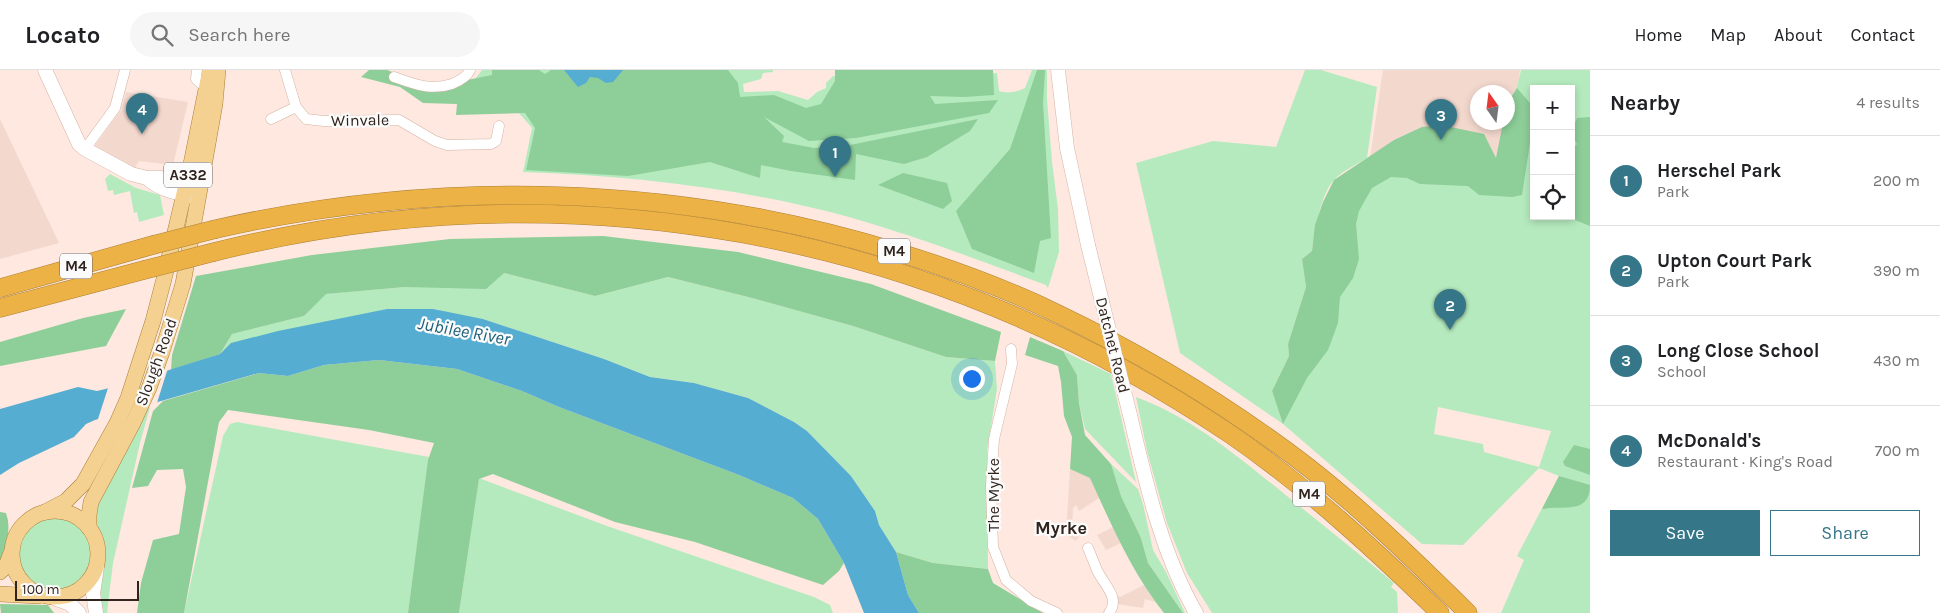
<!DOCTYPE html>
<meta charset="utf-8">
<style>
:root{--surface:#fff;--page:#f6f6f6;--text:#202124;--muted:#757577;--line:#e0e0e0;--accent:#357789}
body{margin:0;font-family:Karla,sans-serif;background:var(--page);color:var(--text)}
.controls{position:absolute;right:15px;top:15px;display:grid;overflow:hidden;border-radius:0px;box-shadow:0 2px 8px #0003}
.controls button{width:45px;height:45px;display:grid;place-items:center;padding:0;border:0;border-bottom:1px solid var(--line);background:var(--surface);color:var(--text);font:25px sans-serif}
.compass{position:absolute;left:1470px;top:15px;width:45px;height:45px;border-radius:50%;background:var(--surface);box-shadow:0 2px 8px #0003;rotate:346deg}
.scale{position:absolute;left:15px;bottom:12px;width:124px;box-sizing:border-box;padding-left:5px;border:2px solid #31241e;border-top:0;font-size:14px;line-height:18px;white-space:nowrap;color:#31241e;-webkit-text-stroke:4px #fbfbfb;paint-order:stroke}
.you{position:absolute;left:971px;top:308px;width:18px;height:18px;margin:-12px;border:4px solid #fff;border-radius:50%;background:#1a73e8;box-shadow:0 0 0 8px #1a73e833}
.badge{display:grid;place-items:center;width:32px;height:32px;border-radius:50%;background:var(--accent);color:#fff;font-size:16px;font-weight:700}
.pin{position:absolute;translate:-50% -41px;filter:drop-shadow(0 1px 2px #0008)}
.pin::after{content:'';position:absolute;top:26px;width:18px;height:15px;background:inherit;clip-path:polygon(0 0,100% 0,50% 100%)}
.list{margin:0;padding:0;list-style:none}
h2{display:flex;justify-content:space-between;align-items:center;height:65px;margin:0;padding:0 20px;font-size:21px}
h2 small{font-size:16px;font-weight:400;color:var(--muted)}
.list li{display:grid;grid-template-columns:32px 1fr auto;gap:15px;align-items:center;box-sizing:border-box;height:90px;padding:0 20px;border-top:1px solid var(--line)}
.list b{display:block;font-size:19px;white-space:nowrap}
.list p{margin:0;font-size:16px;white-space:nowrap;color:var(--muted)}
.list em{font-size:16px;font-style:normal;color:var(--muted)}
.actions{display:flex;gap:10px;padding:15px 20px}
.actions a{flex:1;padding:11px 0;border:1px solid var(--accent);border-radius:0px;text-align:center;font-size:18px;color:var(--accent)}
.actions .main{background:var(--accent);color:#fff}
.icon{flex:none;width:28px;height:28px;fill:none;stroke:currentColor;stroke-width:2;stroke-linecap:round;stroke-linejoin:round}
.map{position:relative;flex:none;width:1590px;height:543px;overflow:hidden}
header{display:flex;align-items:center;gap:30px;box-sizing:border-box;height:70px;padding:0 25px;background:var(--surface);border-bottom:1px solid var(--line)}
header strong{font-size:24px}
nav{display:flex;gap:28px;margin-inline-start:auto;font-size:18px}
.search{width:350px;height:45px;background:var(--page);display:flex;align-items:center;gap:12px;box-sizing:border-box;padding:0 18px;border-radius:28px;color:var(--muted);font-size:19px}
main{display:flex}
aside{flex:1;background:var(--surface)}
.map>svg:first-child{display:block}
.built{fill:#f3d8ce;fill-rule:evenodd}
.green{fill:#b5eabe;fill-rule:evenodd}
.forest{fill:#8ece99}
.water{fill:#55add1}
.pier{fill:#fee8df}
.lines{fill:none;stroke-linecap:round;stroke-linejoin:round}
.street-casing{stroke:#d5b2a4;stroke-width:11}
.secondary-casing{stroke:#d5b2a4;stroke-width:15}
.primary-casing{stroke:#ab8038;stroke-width:16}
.highway-casing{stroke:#ab8038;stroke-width:19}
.street{stroke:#fff;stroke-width:10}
.secondary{stroke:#fff;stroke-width:14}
.primary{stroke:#f4d190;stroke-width:15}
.highway{stroke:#edb246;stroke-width:18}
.secondary-bridge-casing{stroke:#d5b2a4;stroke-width:15;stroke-linecap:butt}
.highway-bridge-casing{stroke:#ab8038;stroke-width:19;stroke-linecap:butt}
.secondary-bridge{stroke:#fff;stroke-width:14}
.highway-bridge{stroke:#edb246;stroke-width:18}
.labels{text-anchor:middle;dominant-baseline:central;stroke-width:4.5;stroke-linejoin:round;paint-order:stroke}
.shield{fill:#fbfbfb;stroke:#6e6460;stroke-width:1}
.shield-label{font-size:15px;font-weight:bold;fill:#31241e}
.street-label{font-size:16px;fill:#31241e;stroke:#fbfbfb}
.water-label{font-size:18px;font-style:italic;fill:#1c6079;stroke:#fbfbfb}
.neighbourhood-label{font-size:18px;font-weight:bold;fill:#31241e;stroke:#fbfbfb}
</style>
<header>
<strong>Locato</strong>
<div class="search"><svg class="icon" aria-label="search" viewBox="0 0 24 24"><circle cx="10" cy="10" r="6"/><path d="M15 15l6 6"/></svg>Search here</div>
<nav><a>Home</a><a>Map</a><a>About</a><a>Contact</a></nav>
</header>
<main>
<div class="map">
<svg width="1590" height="543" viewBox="0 0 1590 543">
<rect width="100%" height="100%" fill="#fee8df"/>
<g class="built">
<path d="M1383,0H1520L1505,110L1370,88ZM1478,22H1508V52H1478Z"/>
<polygon points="126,22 188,32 173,95 139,91 134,99 92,80 121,40"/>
<polygon points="0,49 59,173 0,189"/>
<polygon points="1070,399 1090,407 1099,428 1079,441 1076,435 1073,438 1072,455 1080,465 1076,471 1066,465"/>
<polygon points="1113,457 1121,473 1106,480 1097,465"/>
<polygon points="1144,515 1155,532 1145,529 1143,538 1117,534 1116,525 1120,527"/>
</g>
<g class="green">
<path d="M482,0H773V2L763,3L761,9L743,14L744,22L778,21L808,30L817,22L826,18V13L833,6L904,9L997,3L999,21C1008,24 1017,22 1025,18L1032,0H1047V29L1052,92L1058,139L1059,182L1048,218L1046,215C981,191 916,166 849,147C743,118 632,106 523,102L532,58L513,36L476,8Z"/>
<path d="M1305,0H1321L1377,17L1367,88C1357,94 1342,101 1334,110C1321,123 1314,163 1312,181L1302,189L1306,217L1288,274L1289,286L1272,321L1283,353L1360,106H1496L1521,0H1590V543H1501L1524,490L1517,486L1559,406L1539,398L1463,475L1422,474L1283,354L1180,283L1136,93L1213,71L1276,77ZM1534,19H1571V146H1534ZM1438,337L1551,361L1539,397L1484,382L1483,374L1434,364Z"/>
<polygon points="110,104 136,118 160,125 164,145 139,152 137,142 134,143 130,121 114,125 113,120 108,121 105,109"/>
<polygon points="504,203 595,226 668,207 752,228 853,256 946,287 995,291 997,319 987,381 988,499 933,493 896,482 879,455 875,441 851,406 807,361 794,352 748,328 694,313 650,307 604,289 483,249 387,239 220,284 232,264 304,246 325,224 405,217"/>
<polygon points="1063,281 1111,304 1136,412 1085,359 1079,333 1077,305"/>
<polygon points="154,323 140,373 113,493 107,543 99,543 99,501 103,482 101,471 94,453 93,442"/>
<path d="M1136,327C1191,347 1237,386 1282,422C1319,452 1357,482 1394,513L1391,517L1397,522L1398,543H1212L1187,503L1167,453L1147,381Z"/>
<polygon points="237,352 429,387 408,543 184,543 223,366 230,354"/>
<polygon points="1111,394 1138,419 1143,434 1153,480 1166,502 1185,543 1183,543 1148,493 1141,468 1121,426"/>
<polygon points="479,408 607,456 814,527 830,535 833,543 459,543"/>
<circle cx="55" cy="484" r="38"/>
</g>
<g class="forest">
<polygon points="369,0 387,0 432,17 492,5 492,0 539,0 545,4 551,0 728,0 738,13 740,27 774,25 806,38 821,34 835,11 835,0 993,0 994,25 964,27 930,26 935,34 998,30 989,43 856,68 809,71 764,47 784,66 782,72 814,78 850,75 978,49 970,61 927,87 904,94 856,84 855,110 791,101 761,95 760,108 710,92 628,106 526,100 535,58 525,43 456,45 457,34 423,33 400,17 361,7"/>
<polygon points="1037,0 1045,0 1043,33 1051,168 1040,171 1034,203 972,179 956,141 1010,79"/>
<polygon points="1517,18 1530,33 1534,47 1522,125 1512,127 1479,125 1468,116 1420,114 1407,108 1391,107 1372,118 1359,141 1356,154 1359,189 1353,208 1340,227 1338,253 1328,280 1307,308 1283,354 1272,321 1289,286 1288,274 1306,217 1302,189 1312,181 1315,155 1323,132 1334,110 1394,70 1422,57 1441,55 1484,64 1496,88 1503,53 1508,52 1508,32"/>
<path d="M1590,47V156L1565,146H1571V80L1577,74C1569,62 1572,61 1577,48Z"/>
<polygon points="903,103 947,113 952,131 943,139 878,115"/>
<polygon points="603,166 738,182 871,214 1001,262 995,291 946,287 853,256 752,228 668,207 595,226 504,203 486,219 405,217 326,224 304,246 232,264 220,284 171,300 172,285 196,206 312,185 450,169"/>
<polygon points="126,239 106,276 0,296 0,272 83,248"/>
<path d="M1030,267L1063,281L1077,305L1079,333L1085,365L1111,394L1121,426L1141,468L1148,493L1183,543H1164C1132,503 1111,454 1090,408L1070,399L1072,367L1064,346L1061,312L1058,296L1025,285Z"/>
<polygon points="379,290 457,299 522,321 559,337 739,405 793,428 818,449 844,493 839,501 823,515 695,472 615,452 493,404 479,409 459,543 408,543 428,390 434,373 369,360 228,340 219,352 184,543 137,543 141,513 153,470 179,464 186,417 183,399 157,400 148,416 132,418 153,341 163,331 259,303 288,306 324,295"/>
<polygon points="1574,375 1590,379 1590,405 1565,396 1563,392"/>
<path d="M1559,406L1590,415C1590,445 1563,435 1542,439Z"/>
<path d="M0,442L6,443C12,460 6,476 0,493Z"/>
<polygon points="896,482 933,493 988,499 993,513 1043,543 919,543 908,525"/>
<polygon points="0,534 48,535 54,543 1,543"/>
</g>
<g class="water">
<polygon points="564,0 623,0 613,12 606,13 598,8 590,7 586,13 578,17"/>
<polygon points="387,239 433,239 483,249 604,289 650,307 694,313 748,328 794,352 807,361 851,406 875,441 879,455 896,482 908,525 919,543 864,543 844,493 818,449 793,428 739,405 559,337 522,321 457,299 379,290 324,295 288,306 259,303 95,350 86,354 74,367 19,393 0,405 0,339 78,317 97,321 118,316 220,284 231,273 278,261"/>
</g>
<polygon class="pier" points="168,298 156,336 97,352 109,315"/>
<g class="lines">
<defs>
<g id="street">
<polyline points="197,0 196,9 206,18"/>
<polyline points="285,0 296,37 306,49 324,51 399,50 435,71 447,75 491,74 496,71 499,56"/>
<path d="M394,7C414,14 431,21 452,14C459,11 467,7 470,0"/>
<polyline points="271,49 296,37"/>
<polyline points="85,79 115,38 125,0"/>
<polyline points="1011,279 1012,294 994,369 991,416 993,477 1006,510 1031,531 1057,543"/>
<path d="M1088,478C1091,485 1094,493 1097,500C1103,514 1121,528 1109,543"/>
</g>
<g id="secondary">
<polyline points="45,0 79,74 85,79 131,104 147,108 161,108 197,116"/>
<polyline points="1058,0 1067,78 1088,175"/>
<path d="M147,108C160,120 177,123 194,127"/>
<path d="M1130,345C1146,413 1161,482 1196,543"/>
<polyline points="54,528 70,534 79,543"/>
<polyline points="96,543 93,523 97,497"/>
</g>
<g id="primary">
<circle cx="55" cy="484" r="43"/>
<polyline points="45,442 66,431 83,414 117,353 128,328 153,251 164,209 191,94 210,0"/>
<polyline points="89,458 89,445 91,432 133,353 149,318 162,282 183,214 215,34 218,0"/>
<polyline points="0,502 6,496 11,483"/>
<polyline points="0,524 38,526"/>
</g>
<g id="highway">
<path d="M216,159C441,108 676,114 897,182C952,199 1007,219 1058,244C1135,281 1208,324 1277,374C1346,423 1408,484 1468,543"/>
<path d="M214,182C568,94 928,160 1230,364C1306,416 1374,479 1440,543"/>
<polyline points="0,218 153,175"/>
<polyline points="0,238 144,200"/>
</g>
</defs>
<use href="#street" class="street-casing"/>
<use href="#secondary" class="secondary-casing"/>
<use href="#primary" class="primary-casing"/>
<use href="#highway" class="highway-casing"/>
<use href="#street" class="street"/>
<use href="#secondary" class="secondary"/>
<use href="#primary" class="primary"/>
<use href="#highway" class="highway"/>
<defs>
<polyline id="secondary-bridge" points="1088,175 1130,345"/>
<g id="highway-bridge">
<polyline points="153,175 216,159"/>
<polyline points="144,200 214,182"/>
</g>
</defs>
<use href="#secondary-bridge" class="secondary-bridge-casing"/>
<use href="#highway-bridge" class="highway-bridge-casing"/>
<use href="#secondary-bridge" class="secondary-bridge"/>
<use href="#highway-bridge" class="highway-bridge"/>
</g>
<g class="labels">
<g class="shield">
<rect x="164" y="92.5" width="48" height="25" rx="4"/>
<rect x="878" y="168.5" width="32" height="25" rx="4"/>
<rect x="60" y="183.5" width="32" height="25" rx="4"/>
<rect x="1293" y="411.5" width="32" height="25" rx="4"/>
</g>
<g class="shield-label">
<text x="188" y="105">A332</text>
<text x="894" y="181">M4</text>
<text x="76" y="196">M4</text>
<text x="1309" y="424">M4</text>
</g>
<g class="street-label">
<text transform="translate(360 50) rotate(-1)">Winvale</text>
<text transform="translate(1113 275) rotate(76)">Datchet Road</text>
<text transform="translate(156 292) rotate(-70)">Slough Road</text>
<text transform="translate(993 425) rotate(-90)">The Myrke</text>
</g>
<g class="water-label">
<text transform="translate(464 261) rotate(10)">Jubilee River</text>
</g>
<g class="neighbourhood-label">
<text x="1061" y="458">Myrke</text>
</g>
</g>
</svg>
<div class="controls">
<button>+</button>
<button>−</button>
<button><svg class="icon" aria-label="locate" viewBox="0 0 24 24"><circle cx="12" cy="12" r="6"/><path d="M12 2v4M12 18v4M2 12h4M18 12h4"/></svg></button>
</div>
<svg class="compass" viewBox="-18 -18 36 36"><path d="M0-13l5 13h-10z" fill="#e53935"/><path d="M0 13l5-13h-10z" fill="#757577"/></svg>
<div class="scale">100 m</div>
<div class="you"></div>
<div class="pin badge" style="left:835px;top:107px">1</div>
<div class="pin badge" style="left:1450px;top:260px">2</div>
<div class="pin badge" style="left:1441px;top:70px">3</div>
<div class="pin badge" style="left:142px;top:64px">4</div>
</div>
<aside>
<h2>Nearby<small>4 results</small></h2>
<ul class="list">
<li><span class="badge">1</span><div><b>Herschel Park</b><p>Park</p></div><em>200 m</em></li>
<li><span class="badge">2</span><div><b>Upton Court Park</b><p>Park</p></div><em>390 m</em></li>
<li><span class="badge">3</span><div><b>Long Close School</b><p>School</p></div><em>430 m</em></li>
<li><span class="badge">4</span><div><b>McDonald's</b><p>Restaurant · King's Road</p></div><em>700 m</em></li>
</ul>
<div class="actions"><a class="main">Save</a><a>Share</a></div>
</aside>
</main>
